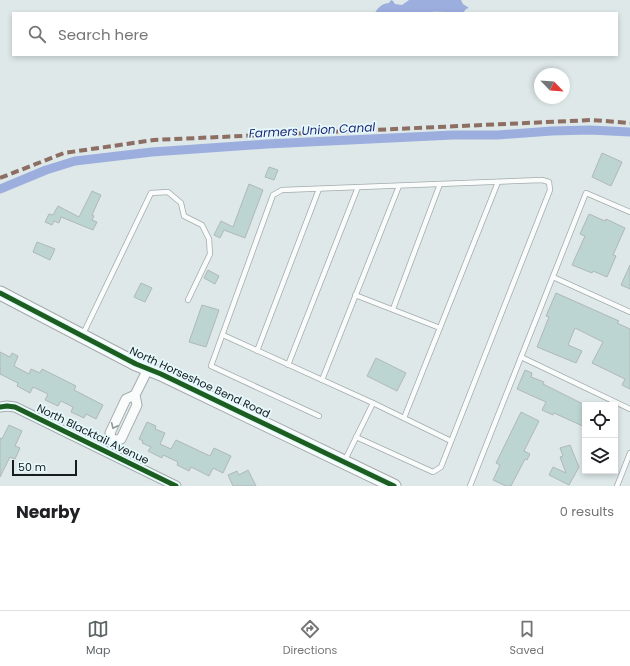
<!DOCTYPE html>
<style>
:root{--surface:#fff;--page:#f2f2f2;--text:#202124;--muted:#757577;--line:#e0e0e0;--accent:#5c6465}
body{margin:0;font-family:Poppins,sans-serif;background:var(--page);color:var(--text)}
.controls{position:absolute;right:12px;bottom:12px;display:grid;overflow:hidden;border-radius:0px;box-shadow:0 2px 6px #0003}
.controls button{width:36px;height:36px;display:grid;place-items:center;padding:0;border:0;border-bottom:1px solid var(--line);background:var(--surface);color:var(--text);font:20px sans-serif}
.compass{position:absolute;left:534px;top:68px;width:36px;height:36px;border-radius:50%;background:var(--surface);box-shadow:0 2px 6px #0003;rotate:115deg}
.scale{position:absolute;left:12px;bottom:10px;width:65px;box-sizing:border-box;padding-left:4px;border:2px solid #161d1e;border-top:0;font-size:11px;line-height:14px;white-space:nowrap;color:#161d1e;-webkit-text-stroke:3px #e6f9fc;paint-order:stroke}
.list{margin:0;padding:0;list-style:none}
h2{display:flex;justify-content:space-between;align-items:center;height:52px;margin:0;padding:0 16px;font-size:17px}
h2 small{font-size:13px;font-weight:400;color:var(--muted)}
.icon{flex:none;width:22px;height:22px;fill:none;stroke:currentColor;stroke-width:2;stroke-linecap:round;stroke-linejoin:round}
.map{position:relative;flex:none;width:630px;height:486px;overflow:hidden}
.search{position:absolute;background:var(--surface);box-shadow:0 2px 6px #0003;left:12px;right:12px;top:12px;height:44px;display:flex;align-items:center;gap:10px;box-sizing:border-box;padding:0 14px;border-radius:0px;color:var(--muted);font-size:15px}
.sheet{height:124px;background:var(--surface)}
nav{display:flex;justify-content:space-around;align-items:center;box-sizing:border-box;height:56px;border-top:1px solid var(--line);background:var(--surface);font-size:11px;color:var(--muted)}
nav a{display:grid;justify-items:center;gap:2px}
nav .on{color:var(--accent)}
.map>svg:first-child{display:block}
.water{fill:#9caede}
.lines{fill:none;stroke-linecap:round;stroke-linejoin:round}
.canal{stroke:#9caede;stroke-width:9}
.building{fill:#bcd5d2;stroke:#b0b8b8}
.lane-casing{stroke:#a3aaab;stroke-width:6}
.street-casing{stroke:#a3aaab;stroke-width:11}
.secondary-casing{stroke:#a3aaab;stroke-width:15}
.lane{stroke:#fafcfc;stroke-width:4.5}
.street{stroke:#fafcfc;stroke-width:9}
.secondary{stroke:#fafcfc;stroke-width:13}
.quiet{stroke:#8d6e63;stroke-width:4;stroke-dasharray:8 4;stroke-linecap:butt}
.cycleway-casing{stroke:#e6f9fc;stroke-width:8}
.cycleway{stroke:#1b5e20;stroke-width:5}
.oneway{stroke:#939898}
.labels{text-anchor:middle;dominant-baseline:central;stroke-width:3.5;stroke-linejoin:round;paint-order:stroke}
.street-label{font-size:11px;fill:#161d1e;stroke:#e6f9fc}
.water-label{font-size:12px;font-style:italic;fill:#1e2978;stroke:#e6f9fc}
</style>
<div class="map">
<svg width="630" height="486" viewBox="0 0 630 486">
<rect width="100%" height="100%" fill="#dee8e9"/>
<path class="water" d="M391,0L393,1L395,4L402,5L409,0H461L463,4L469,8L466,9L463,13C452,13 443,11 431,12V13H375L376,11C379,7 383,3 389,3Z"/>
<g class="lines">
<polyline class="canal" points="0,189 46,170 75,161 152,152 267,144 453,135 498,135 552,131 590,130 630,132"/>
</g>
<g class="building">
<polygon points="602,153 622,162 611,186 592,177"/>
<polygon points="269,167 278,170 274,180 265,177"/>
<polygon points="249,184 263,190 245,238 224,230 220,238 214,235 221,221 233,227"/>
<polygon points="92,191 101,195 92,215 94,216 92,220 97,222 93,230 61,217 59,223 54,221 52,225 45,222 49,214 53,215 58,206 79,217"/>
<polygon points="589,214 605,221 606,219 625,228 613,255 616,256 607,277 593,271 592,273 572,265 585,236 580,234"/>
<polygon points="37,242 55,249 50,260 33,252"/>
<polygon points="630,265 630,289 621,285"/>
<polygon points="208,270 219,276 215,284 204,278"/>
<polygon points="141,283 152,288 145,302 134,297"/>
<polygon points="556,293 619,321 617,323 630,329 630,389 622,385 625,379 592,363 603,342 575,328 568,345 582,351 576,363 537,347 549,317 546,316"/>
<polygon points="202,305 219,310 206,347 189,342"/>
<polygon points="0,352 10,357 12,353 18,356 14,366 29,374 31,369 40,373 42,369 76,386 74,390 103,405 96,419 86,414 84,418 71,412 73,407 61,401 58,406 45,400 48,394 33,387 30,393 17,386 18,383 0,374"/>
<polygon points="376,358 406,373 397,391 367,376"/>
<polygon points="525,370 532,373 531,377 544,382 543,384 585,405 585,427 554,413 553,415 542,410 546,402 517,389"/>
<polygon points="521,412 539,421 524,451 530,454 527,460 525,459 511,486 506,486 493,480 500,465 496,463"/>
<polygon points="147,422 156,426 155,429 165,433 160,444 171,449 176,440 210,456 214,448 231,456 223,473 213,468 209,476 191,467 189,471 177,465 178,462 163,455 162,458 148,451 151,447 142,443 143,441 139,439"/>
<polygon points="9,425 22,431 15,446 20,448 15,459 10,457 0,477 0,438 2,439"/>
<polygon points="570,445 579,467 569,485 549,475 553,467 566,473 560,457 563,456 560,448"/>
<polygon points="248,470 256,486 233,486 228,475 237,471 239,475"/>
</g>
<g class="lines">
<defs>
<g id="lane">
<polyline points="553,277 630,312"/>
<polyline points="355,295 440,328"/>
<polyline points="393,309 440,184"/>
<polyline points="83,334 151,193 168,192 181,203 184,216 202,225 209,239 210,254 188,300"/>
<polyline points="223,335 373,403"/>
<polyline points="257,351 319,189"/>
<polyline points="521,357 630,409"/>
<polyline points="288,365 358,187"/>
<polyline points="322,380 399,186"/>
<polyline points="319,416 211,366 273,195 282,190 542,180 549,182 550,190 441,467 433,472 356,437"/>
<polyline points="404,418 498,182"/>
<polyline points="345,460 373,403 451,441"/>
<polyline points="470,486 586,193 630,212"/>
<polyline points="617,486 630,453"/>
</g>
<g id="street">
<polyline points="135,395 137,405 121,439 112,441 110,433 126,399 135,395 148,369"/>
<polyline points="0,407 7,406 15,407 176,486"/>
</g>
<polyline id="secondary" points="0,293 136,364 161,374 394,486"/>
</defs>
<use href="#lane" class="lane-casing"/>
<use href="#street" class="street-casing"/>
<use href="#secondary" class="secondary-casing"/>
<use href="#lane" class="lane"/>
<use href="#street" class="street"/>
<use href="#secondary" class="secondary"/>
<polyline class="quiet" points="0,178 64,153 154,140 592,120 630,123"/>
<defs>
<g id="cycleway">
<polyline points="0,293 136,364 161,374 394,486"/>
<polyline points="0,407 7,406 15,407 176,486"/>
</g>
</defs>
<use href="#cycleway" class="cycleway-casing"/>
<use href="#cycleway" class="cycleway"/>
</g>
<defs><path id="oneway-chevron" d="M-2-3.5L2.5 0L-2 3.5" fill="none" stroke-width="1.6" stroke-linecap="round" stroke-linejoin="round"/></defs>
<use class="oneway" href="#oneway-chevron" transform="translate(114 426) rotate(115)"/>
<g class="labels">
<g class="street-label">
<text transform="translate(200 382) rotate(25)">North Horseshoe Bend Road</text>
<text transform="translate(93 434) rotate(26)">North Blacktail Avenue</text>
</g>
<g class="water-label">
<text transform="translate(312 130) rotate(-3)">Farmers Union Canal</text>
</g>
</g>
</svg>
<div class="controls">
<button><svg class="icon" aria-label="locate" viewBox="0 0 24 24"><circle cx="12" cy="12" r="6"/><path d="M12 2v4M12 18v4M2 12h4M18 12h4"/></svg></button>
<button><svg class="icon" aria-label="layers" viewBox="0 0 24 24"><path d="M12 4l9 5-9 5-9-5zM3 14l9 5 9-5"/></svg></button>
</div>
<svg class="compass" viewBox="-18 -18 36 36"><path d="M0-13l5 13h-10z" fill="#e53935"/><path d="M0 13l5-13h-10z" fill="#757577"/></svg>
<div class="scale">50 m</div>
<div class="search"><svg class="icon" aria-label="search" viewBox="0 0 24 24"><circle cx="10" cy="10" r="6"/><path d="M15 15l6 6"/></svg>Search here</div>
</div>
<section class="sheet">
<h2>Nearby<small>0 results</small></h2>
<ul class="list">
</ul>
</section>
<nav>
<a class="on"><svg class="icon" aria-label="map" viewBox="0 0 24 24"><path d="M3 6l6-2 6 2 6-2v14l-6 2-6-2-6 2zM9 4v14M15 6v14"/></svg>Map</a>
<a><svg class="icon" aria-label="directions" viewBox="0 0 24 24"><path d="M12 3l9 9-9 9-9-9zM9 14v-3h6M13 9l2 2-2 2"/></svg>Directions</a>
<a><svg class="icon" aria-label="saved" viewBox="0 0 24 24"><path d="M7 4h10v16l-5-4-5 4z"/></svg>Saved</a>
</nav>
